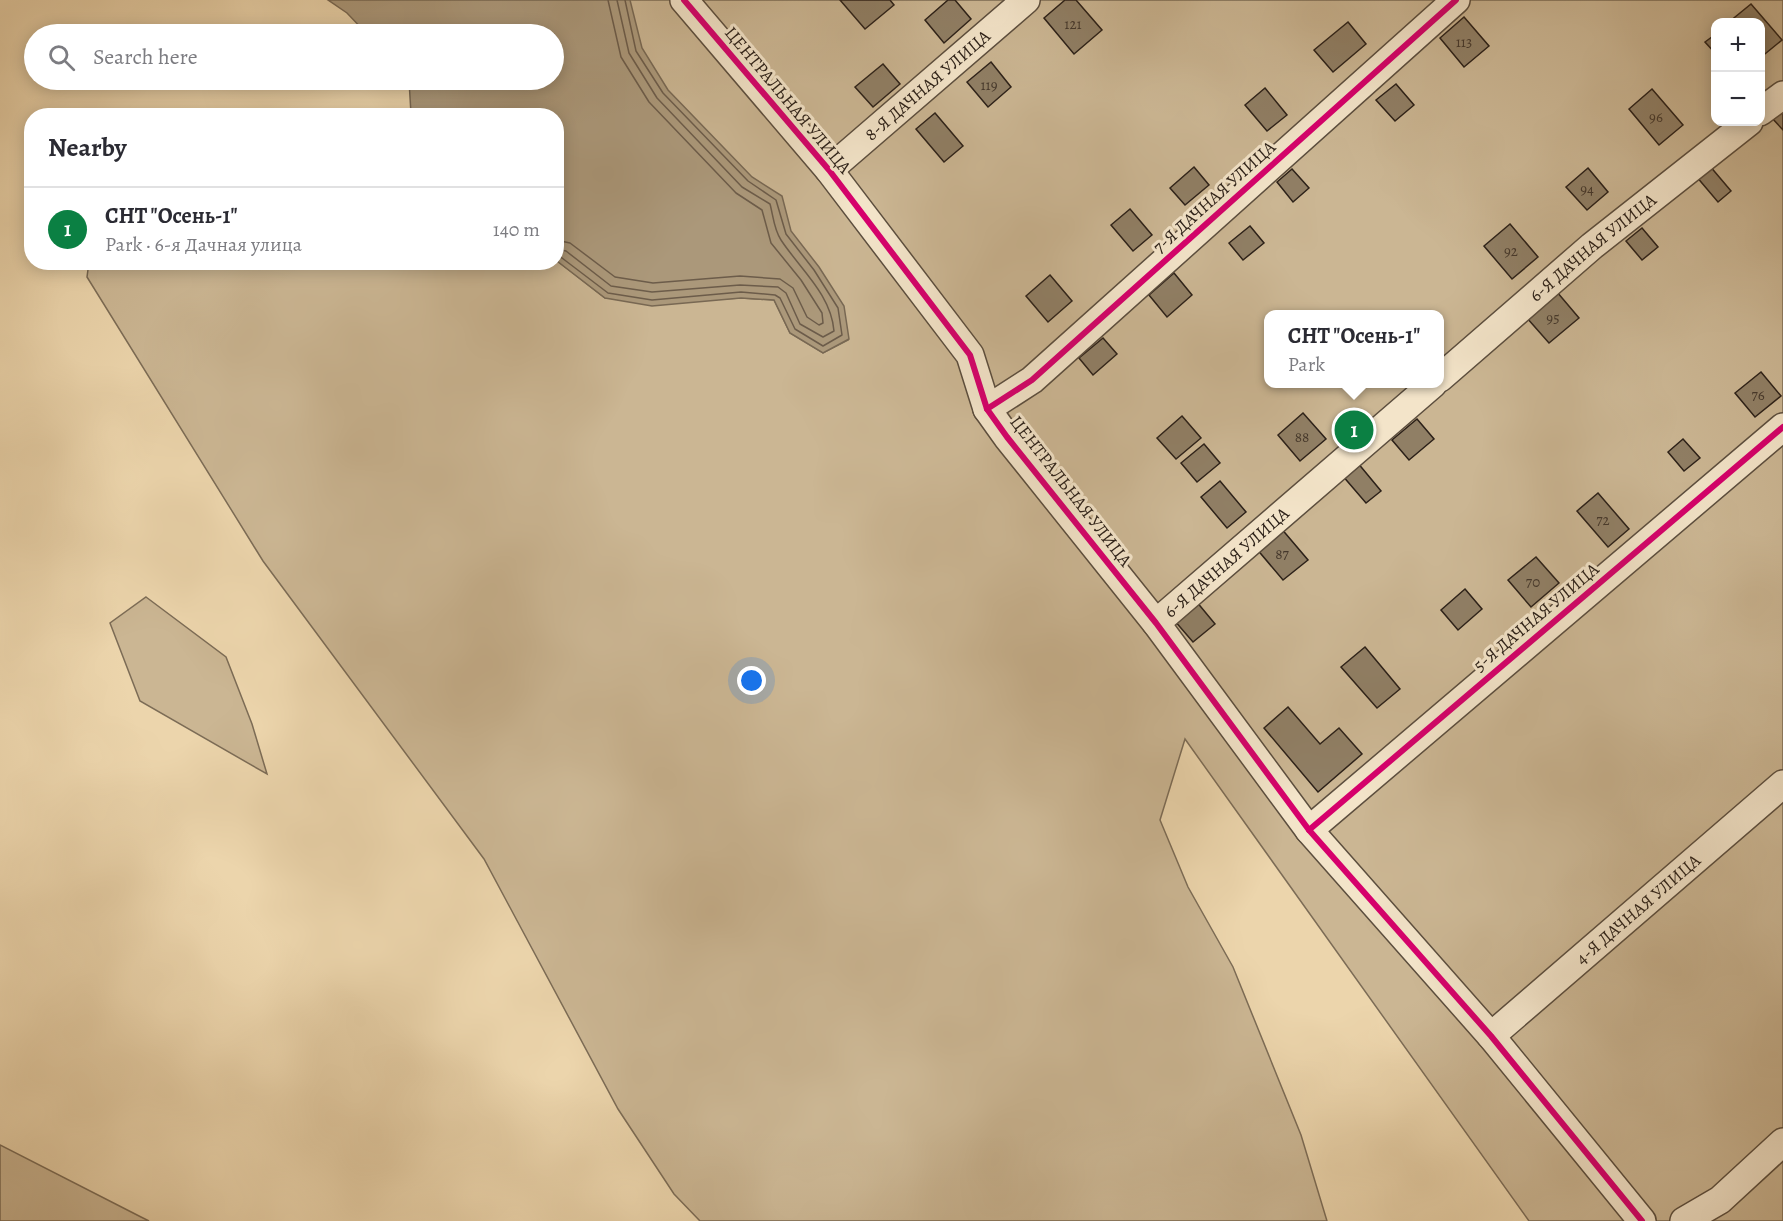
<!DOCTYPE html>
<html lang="en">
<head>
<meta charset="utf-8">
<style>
	:root { --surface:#fff; --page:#f7f7f7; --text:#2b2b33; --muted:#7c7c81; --line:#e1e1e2; --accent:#0b8043 }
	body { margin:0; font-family:Alegreya,serif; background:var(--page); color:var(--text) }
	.controls { position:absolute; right:18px; top:18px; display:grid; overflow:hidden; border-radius:12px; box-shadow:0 3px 15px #0003 }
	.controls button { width:54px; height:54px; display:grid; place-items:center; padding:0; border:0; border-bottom:2px solid var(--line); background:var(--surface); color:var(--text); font:30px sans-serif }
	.you { position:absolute; left:752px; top:681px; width:21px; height:21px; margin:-15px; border:4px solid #fff; border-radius:50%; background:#1a73e8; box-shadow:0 0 0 9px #1a73e833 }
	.badge { display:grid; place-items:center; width:39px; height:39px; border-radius:50%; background:var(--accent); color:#fff; font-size:20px; font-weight:700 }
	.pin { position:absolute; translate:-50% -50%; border:3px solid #fff; box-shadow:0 2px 6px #0006 }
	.popup { position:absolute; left:1264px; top:310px; width:180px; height:78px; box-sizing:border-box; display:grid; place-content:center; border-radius:12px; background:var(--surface); filter:drop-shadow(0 2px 4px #0005); font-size:20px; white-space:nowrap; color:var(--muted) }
	.popup b { font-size:22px; color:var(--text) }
	.popup::after { content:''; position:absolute; left:50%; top:100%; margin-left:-12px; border:12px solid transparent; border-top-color:var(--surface) }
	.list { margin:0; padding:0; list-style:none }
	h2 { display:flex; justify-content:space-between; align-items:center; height:78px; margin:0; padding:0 24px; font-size:26px }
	h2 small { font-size:20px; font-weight:400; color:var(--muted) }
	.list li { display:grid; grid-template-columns:39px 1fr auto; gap:18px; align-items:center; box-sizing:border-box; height:84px; padding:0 24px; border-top:2px solid var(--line) }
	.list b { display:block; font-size:22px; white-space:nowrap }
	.list p { margin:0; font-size:20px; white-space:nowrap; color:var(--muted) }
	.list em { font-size:20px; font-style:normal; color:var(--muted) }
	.icon { flex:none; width:33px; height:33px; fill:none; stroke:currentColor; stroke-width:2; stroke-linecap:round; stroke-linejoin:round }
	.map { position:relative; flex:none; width:1783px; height:1221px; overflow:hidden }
	.search { position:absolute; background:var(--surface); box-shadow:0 3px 15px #0003; left:24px; top:24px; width:540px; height:66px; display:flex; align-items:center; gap:15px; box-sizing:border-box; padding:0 21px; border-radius:33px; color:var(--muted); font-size:22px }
	.panel { position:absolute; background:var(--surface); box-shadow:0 3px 15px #0003; left:24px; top:108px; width:540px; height:162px; border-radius:24px }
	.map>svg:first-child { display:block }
	.green { fill:#cbb693; stroke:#7c6c56; stroke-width:1.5; fill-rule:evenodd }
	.water { fill:#ab987a; stroke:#786853; stroke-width:1.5 }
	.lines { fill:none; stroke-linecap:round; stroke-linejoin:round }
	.shore { stroke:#6c5c4a; stroke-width:1.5 }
	.building { fill:#907f65; stroke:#2c2119; stroke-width:1.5 }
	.minor-casing { stroke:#5c4e3e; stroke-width:30 }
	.minor { stroke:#f3e4c9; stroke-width:27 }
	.cycleway-casing { stroke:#f3e4c9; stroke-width:10 }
	.cycleway { stroke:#d6006c; stroke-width:6 }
	.labels { text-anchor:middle; stroke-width:6; stroke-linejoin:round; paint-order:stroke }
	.number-label { font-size:15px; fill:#45382c }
	.street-label { font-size:18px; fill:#2c2119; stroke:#f3e4c9 }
</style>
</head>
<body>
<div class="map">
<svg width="1783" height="1221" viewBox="0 0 1783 1221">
	<rect width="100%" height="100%" fill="#ecd5ac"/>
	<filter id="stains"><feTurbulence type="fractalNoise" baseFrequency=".00333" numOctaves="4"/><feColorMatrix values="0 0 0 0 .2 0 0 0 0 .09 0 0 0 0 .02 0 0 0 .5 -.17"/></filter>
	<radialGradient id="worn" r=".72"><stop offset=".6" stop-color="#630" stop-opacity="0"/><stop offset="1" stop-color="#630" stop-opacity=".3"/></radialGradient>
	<!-- green -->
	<g class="green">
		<path d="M562,0h1221v1221h-254l-344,-482 -25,81 28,67 45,80 68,168 26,86h-627l-26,-27 -56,-85 -134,-250 -221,-298 -176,-284 2,-15h467l1,-1 48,37 99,2 37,-2 33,2 16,33 33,20 25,-13zM1716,22h44v100h-44zM1268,314h172v70h-172z"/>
		<path d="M228,113l183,1 1,1 -194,1z"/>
		<path d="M146,597l80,60 26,67 15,50 -127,-73 -30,-78z"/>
		<path d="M0,1145l141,72 8,4h-149z"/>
	</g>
	<!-- water -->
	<path class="water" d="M328,0h302l12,48 26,42 84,87 30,19 9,35 28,36 25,39 5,33 -26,14 -33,-20 -16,-33 -33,-2 -89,8 -47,-8 -48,-37 -1,-145 -145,-2 -2,-34h145v-46h-187l-20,-21z"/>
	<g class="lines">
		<!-- shore -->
		<g class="shore">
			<path d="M556,240l14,3 45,34 38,6 87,-7 40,3 13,9 14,29 12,8 4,-2 -1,-10 -21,-33 -30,-37 -9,-33 -26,-17 -87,-91 -28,-45 -13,-57"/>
			<path d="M556,249l10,2 45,35 41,6 88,-7 38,2 8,6 14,31 23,13 11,-6c-3,-37 -34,-62 -53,-91 -7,-10 -8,-25 -11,-36l-28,-17 -85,-89 -28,-45 -12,-53"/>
			<path d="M556,256l6,2 46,35 44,7 89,-8 34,3 5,3 15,31 28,17 19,-11 -4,-27 -24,-38 -28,-36 -10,-34 -28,-19 -85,-88 -27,-42 -11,-51"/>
		</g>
	</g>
	<!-- building -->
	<g class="building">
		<path d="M840,0h50l4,5 -29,24z"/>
		<path d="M948,0h7l16,19 -27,24 -19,-23z"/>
		<path d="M1065,0h11l26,30 -28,24 -30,-36z"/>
		<path d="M1751,4l31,36 -22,18v-36h-31z"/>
		<path d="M1464,17l25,29 -25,21 -24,-29z"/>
		<path d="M1348,22l18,22 -33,28 -19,-22z"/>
		<path d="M1716,34v20l-11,-12z"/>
		<path d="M991,62l20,25 -23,20 -21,-25z"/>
		<path d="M883,64l17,20 -27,23 -18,-20z"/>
		<path d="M1396,84l18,21 -19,16 -19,-21z"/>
		<path d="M1265,88l22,27 -20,16 -22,-26z"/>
		<path d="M1652,89l31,36 -24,20 -30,-36z"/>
		<path d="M1783,109v21l-11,-12z"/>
		<path d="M935,113l28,33 -19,16 -28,-33z"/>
		<path d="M1709,165l22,26 -13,11 -22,-26z"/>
		<path d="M1194,167l15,18 -24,20 -15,-17z"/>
		<path d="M1588,168l20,24 -21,18 -21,-23z"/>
		<path d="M1292,169l17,19 -16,14 -16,-20z"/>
		<path d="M1130,209l22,26 -19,16 -22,-26z"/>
		<path d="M1510,224l28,33 -26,22 -28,-33z"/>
		<path d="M1250,226l14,17 -21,17 -14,-17z"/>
		<path d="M1642,228l16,19 -16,13 -16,-19z"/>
		<path d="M1174,273l18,22 -25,22 -18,-22z"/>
		<path d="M1050,275l22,26 -24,21 -22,-26z"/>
		<path d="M1557,292l22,26 -30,25 -22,-25z"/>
		<path d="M1103,338l14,16 -24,21 -14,-17z"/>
		<path d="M1761,372l20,24 -26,21 -20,-24z"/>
		<path d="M1303,413l23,26 -26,22 -22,-26z"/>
		<path d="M1182,416l19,22 -25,21 -19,-21z"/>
		<path d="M1417,419l17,20 -25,21 -17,-20z"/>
		<path d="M1683,439l17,19 -16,13 -16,-19z"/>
		<path d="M1204,444l16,19 -23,19 -16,-19z"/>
		<path d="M1357,462l24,29 -15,12 -24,-28z"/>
		<path d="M1220,481l26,31 -19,16 -26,-31z"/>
		<path d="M1598,493l31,36 -21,18 -31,-36z"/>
		<path d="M1280,527l28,33 -25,20 -27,-32z"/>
		<path d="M1536,557l23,26 -28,24 -23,-27z"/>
		<path d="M1465,589l17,20 -24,21 -17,-20z"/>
		<path d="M1196,601l19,23 -22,18 -19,-22z"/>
		<path d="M1365,647l35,42 -23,19 -36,-41z"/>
		<path d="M1288,707l32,37 19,-16 23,26 -44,38 -54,-64z"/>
	</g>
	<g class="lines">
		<defs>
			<g id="minor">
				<path d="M684,0l145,170 141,185 17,54 20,28 149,186 153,207 182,206 151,185"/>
				<path d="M1760,112l23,-17"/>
				<path id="s1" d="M829,170l197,-170"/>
				<path id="s2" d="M1440,378l152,-132 157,-124"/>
				<path d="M987,409l45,-29 424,-380"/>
				<path id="s3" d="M1156,623l277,-239"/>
				<path d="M1309,830l474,-403"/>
				<path id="s4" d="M1491,1036l292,-252"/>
				<path d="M1684,1221l36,-21 63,-58"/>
			</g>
		</defs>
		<!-- minor casing -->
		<use href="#minor" class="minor-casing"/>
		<!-- minor -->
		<use href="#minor" class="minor"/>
		<defs>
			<g id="cycleway">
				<path d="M684,0l145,170 141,185 17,54 20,28 149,186 153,207 182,206 151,185"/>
				<path d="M987,409l45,-29 424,-380"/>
				<path d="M1309,830l474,-403"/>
			</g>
		</defs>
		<!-- cycleway casing -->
		<use href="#cycleway" class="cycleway-casing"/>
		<!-- cycleway -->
		<use href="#cycleway" class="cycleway"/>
	</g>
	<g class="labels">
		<!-- number labels -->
		<g class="number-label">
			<text x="1073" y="29">121</text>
			<text x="1464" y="47">113</text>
			<text x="989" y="90">119</text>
			<text x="1656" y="122">96</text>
			<text x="1587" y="194">94</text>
			<text x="1511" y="256">92</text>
			<text x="1553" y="323">95</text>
			<text x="1758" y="400">76</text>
			<text x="1302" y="442">88</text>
			<text x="1603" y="525">72</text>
			<text x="1282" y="559">87</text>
			<text x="1533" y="587">70</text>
		</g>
		<!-- street labels -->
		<g class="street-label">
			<text dy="6" stroke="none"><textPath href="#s1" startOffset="130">8-Я ДАЧНАЯ УЛИЦА</textPath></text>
			<text transform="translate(788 100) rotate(50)" y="6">ЦЕНТРАЛЬНАЯ УЛИЦА</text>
			<text transform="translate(1214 197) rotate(-42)" y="6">7-Я ДАЧНАЯ УЛИЦА</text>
			<text dy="6" stroke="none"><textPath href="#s2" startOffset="201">6-Я ДАЧНАЯ УЛИЦА</textPath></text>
			<text transform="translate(1071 491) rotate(52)" y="6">ЦЕНТРАЛЬНАЯ УЛИЦА</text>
			<text dy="6" stroke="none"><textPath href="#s3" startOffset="93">6-Я ДАЧНАЯ УЛИЦА</textPath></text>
			<text transform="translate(1536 617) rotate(-40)" y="6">5-Я ДАЧНАЯ УЛИЦА</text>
			<text dy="6" stroke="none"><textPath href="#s4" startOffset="194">4-Я ДАЧНАЯ УЛИЦА</textPath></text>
		</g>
	</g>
	<rect width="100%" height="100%" filter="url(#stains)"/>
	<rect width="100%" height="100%" fill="url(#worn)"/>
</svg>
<div class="controls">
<button>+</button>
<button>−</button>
</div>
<div class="you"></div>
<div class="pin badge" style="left:1354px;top:430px">1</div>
<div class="popup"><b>СНТ &quot;Осень-1&quot;</b>Park</div>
<div class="search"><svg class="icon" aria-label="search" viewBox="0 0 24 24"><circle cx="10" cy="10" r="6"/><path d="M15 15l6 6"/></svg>Search here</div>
<section class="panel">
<h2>Nearby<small></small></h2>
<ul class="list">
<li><span class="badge">1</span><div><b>СНТ &quot;Осень-1&quot;</b><p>Park · 6-я Дачная улица</p></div><em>140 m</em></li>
</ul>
</section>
</div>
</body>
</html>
